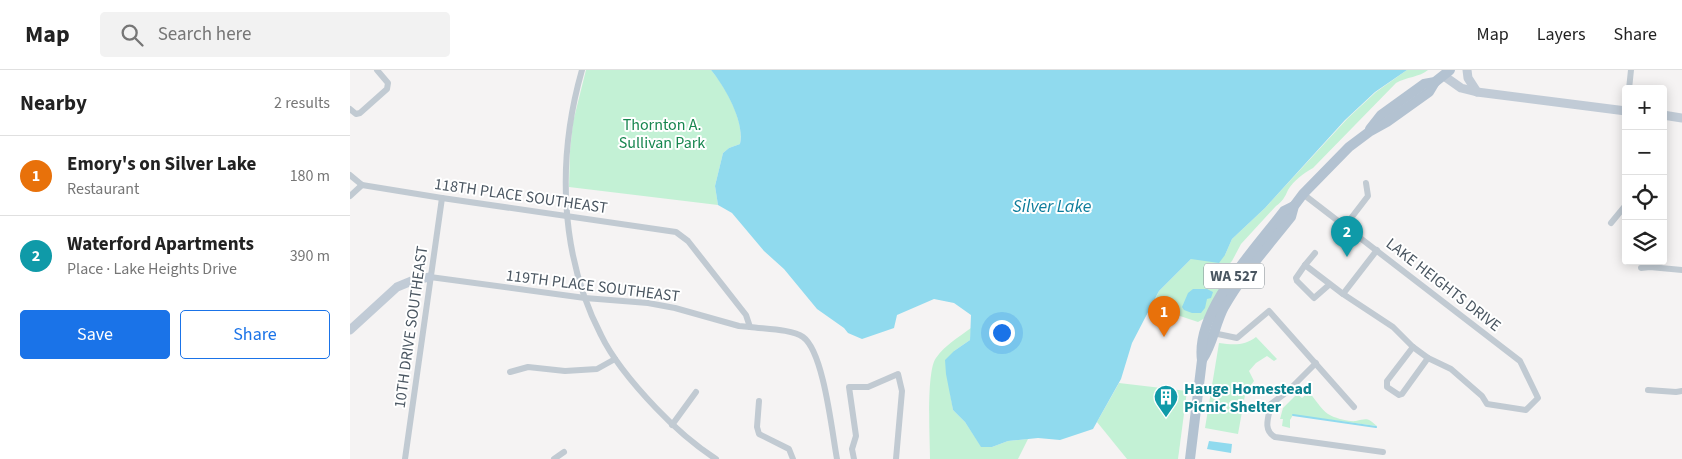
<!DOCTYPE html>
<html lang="en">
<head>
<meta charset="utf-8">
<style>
	:root { --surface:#fff; --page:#f2f2f2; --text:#222; --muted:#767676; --line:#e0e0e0; --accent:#1a73e8 }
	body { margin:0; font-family:"Source Sans 3",sans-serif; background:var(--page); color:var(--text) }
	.controls { position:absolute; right:15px; top:15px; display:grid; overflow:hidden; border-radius:5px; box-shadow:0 2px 12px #0003 }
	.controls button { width:45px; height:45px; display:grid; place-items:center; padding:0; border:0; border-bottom:1px solid var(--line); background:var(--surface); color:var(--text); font:25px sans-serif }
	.you { position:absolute; left:651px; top:262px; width:18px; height:18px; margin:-12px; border:4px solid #fff; border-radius:50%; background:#1a73e8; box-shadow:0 0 0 8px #1a73e833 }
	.badge { display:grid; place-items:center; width:32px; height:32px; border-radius:50%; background:var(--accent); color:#fff; font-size:16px; font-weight:700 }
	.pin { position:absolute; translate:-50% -41px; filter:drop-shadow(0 1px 2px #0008) }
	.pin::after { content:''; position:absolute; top:26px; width:18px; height:15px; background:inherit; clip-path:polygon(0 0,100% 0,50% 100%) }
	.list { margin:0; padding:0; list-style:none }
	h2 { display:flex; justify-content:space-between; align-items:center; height:65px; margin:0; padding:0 20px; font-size:21px }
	h2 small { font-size:16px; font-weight:400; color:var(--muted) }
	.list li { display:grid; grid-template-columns:32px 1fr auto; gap:15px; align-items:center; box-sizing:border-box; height:80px; padding:0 20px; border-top:1px solid var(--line) }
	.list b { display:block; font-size:19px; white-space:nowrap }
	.list p { margin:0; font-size:16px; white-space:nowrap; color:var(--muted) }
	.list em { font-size:16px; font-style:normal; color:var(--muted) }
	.actions { display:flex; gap:10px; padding:15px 20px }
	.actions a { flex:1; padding:11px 0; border:1px solid var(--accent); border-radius:5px; text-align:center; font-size:18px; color:var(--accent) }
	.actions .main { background:var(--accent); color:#fff }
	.icon { flex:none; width:28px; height:28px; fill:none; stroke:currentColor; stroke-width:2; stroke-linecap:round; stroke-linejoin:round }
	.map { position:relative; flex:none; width:1332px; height:389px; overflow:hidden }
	header { display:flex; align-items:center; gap:30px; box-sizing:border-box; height:70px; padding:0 25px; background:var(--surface); border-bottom:1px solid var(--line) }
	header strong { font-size:24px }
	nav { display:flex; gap:28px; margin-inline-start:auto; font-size:18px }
	.search { width:350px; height:45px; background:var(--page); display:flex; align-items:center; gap:12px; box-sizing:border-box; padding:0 18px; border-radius:5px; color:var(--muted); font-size:19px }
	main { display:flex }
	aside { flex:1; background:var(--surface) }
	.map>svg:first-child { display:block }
	.green { fill:#c3f1d5 }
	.water { fill:#90daee }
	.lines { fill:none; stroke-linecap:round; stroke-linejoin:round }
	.stream { stroke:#90daee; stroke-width:2 }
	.street { stroke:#c1cad2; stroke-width:6 }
	.secondary { stroke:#c1cbd6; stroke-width:9 }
	.primary { stroke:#b3c2d1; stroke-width:10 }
	.labels { text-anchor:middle; stroke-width:4; stroke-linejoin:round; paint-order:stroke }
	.shield { fill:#fff; stroke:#808990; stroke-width:1 }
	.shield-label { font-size:15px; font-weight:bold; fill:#4a5661 }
	.park-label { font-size:16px; fill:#17864f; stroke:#fff }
	.street-label { font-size:16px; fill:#4a5661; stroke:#fff }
	.culture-label { font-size:16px; font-weight:bold; fill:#0d838f; stroke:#fff; text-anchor:start }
	.water-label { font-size:18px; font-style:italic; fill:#0c7c9b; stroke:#fff }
</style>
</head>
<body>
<header>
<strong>Map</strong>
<div class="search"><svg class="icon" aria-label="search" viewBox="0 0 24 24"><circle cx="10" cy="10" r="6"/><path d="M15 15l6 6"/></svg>Search here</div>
<nav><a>Map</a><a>Layers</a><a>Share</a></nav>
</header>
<main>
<aside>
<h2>Nearby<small>2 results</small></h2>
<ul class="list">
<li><span class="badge" style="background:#e8710a">1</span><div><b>Emory's on Silver Lake</b><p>Restaurant</p></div><em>180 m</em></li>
<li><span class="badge" style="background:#0f9aa8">2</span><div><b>Waterford Apartments</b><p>Place · Lake Heights Drive</p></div><em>390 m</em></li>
</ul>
<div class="actions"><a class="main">Save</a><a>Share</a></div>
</aside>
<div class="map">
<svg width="1332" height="389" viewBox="0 0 1332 389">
	<rect width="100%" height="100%" fill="#f5f3f3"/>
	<!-- green -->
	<g class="green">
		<path d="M236,0h125c15,17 34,52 29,74l-11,4 -6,5 -8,33 3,19 -149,-18 1,-36 3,-29z"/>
		<path d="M1057,0h21c-8,7 -22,7 -32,13l-83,85c-9,5 -20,13 -25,22 -3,7 -6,12 -12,16l-35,38 -9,17 -18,19 -5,2 11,8 -15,28 -7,4 -39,-13 -8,-1 8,-17 32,-32 34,-4 7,-16 33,-31 83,-90 28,-26z"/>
		<path d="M621,258l-1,12 -16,11 -4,41 3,18 12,12 16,24 11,1 16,-6 20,-2 -10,20h-88c0,-19 -4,-88 6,-101 9,-13 23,-21 35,-30z"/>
		<path d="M906,267l21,22 -3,2 -7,-5 -11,7 -7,8 5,10 -3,4 1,4 -7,6 -7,39 -33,-6 14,-85c15,2 25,3 37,-6z"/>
		<path d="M769,313l68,8 -9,68h-51l-30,-37z"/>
		<path d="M959,322c6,7 12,17 19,22 6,4 21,8 28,7 11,-3 12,-3 21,5l-84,-11 -3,5v8l-8,-2 1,-7h-3l3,-11 14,-14 5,4z"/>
	</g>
	<!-- water -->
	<g class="water">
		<path d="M361,0h696l-32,22 -30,28 -80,88 -33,31 -7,16 -6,8 -28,-4 -32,32 -27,52 -11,36 -28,50 -33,11 -22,-2 -30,3 -16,6h-11l-16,-25 -12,-12 -7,-36 -1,-14 9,-9 16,-11 1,-25 -17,-12 -20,-4 -37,16 -3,13 -32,11 -14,-6 -4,-5 -27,-19 -33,-40 -20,-18 -32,-38 -14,-8 -3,-19 8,-33 6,-5 11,-4c5,-22 -15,-57 -29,-74z"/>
		<path d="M843,219h14l6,3 -2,6 -4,1 -2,9 -4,5h-9l-8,-3 -2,-3 6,-14z"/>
		<path d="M859,371l23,3 -1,9 -24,-4z"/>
	</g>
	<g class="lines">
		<!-- stream -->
		<path class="stream" d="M943,345l83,12"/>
		<!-- street -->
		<g class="street">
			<path d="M232,0c-25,87 -23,184 19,265 13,27 34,51 55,73 18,19 37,36 60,51"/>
			<path d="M1279,19l2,-19"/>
			<path d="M0,39l6,5 4,-1 27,-24 1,-6 -11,-13"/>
			<path d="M0,105l12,10 80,13 234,34 12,9 58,74 4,12c14,2 42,2 53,10 21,15 29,96 34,122"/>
			<path d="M953,124l217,167 18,37 -12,12 -39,-6 -5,-8 -31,-27 -23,-11 -15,-11 -20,-20 -50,-33 -38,-29 -9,13 1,3 17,17 16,-14"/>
			<path d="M0,126l12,-11"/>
			<path d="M1261,153l14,-17 1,-9"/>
			<path d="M995,156l23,-30 -2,-13"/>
			<path d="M955,195l10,-12"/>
			<path d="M1291,198l9,-1 32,3"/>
			<path d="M80,207l155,21 63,5 27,5 64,18 11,1"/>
			<path d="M993,224l34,-44"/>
			<path d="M863,263l24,5 32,-27 85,96"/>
			<path d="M1063,277l-26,34v6l12,8 3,-1 26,-36"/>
			<path d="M966,293l-28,28 -17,13c-2,12 -9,26 4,33l108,15"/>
			<path d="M160,302l18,-5 37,4 32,-2 18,-10"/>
			<path d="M1298,320l28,2 6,-1"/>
			<path d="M409,331l-2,26 2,7 30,15 4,10"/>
			<path d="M322,355l24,-33"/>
			<path d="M55,389l37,-261"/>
			<path d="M204,389l10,-7"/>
			<path d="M504,389l-2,-10 4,-13 -7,-49h19l30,-13 4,17 -6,68"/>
		</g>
		<!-- secondary -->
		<g class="secondary">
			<path d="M1117,0l1,8 9,14"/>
			<path d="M1094,6l17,12 16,4 149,19"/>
			<path d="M1313,45l19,3"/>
			<path d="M0,260l47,-43 17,-7 16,-3"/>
		</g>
		<!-- primary -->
		<g class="primary">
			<path d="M1020,59l11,-14 43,-31 11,-2 15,-12"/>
			<path d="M852,290c11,-16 13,-36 22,-53 18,-32 44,-61 67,-90l3,-11 9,-12 46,-47 20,-15 18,-10 42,-30 6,-10"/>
			<path d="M840,389l12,-99c-7,-49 54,-112 82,-149l10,-5"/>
		</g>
	</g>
	<!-- icons -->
	<defs>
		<symbol id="building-pin" viewBox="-11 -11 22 30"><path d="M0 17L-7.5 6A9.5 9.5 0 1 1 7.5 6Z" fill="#0f9aa8" stroke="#fff"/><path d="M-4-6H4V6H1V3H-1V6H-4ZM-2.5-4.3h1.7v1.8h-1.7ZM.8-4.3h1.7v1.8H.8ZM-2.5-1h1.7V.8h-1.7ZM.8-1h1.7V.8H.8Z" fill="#fff"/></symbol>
	</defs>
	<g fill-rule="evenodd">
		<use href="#building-pin" x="802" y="313" width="28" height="38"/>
	</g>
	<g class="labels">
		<!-- shield labels -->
		<rect class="shield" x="854" y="193.5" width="60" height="25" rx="4"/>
		<g class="shield-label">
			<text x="884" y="211">WA 527</text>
		</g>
		<!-- park labels -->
		<g class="park-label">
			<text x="312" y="60">Thornton A.<tspan x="312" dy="18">Sullivan Park</tspan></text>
		</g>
		<!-- street labels -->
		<g class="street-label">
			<text transform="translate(171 125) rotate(8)" y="6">118TH PLACE SOUTHEAST</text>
			<text transform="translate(1094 214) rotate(38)" y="6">LAKE HEIGHTS DRIVE</text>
			<text transform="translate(243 215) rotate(7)" y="6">119TH PLACE SOUTHEAST</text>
			<text transform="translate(60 257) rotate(-82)" y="6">10TH DRIVE SOUTHEAST</text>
		</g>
		<!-- culture labels -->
		<g class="culture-label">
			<text x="834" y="324">Hauge Homestead<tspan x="834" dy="18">Picnic Shelter</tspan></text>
		</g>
		<!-- water labels -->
		<g class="water-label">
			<text x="702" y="142">Silver Lake</text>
		</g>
	</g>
</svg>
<div class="controls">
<button>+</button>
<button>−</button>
<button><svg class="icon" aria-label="locate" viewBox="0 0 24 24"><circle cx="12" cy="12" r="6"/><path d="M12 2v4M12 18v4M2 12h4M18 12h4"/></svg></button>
<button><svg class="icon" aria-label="layers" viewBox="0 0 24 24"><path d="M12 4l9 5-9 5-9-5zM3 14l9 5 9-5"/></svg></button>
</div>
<div class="you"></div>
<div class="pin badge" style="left:814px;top:267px;background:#e8710a">1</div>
<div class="pin badge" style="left:997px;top:187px;background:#0f9aa8">2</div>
</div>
</main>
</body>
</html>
